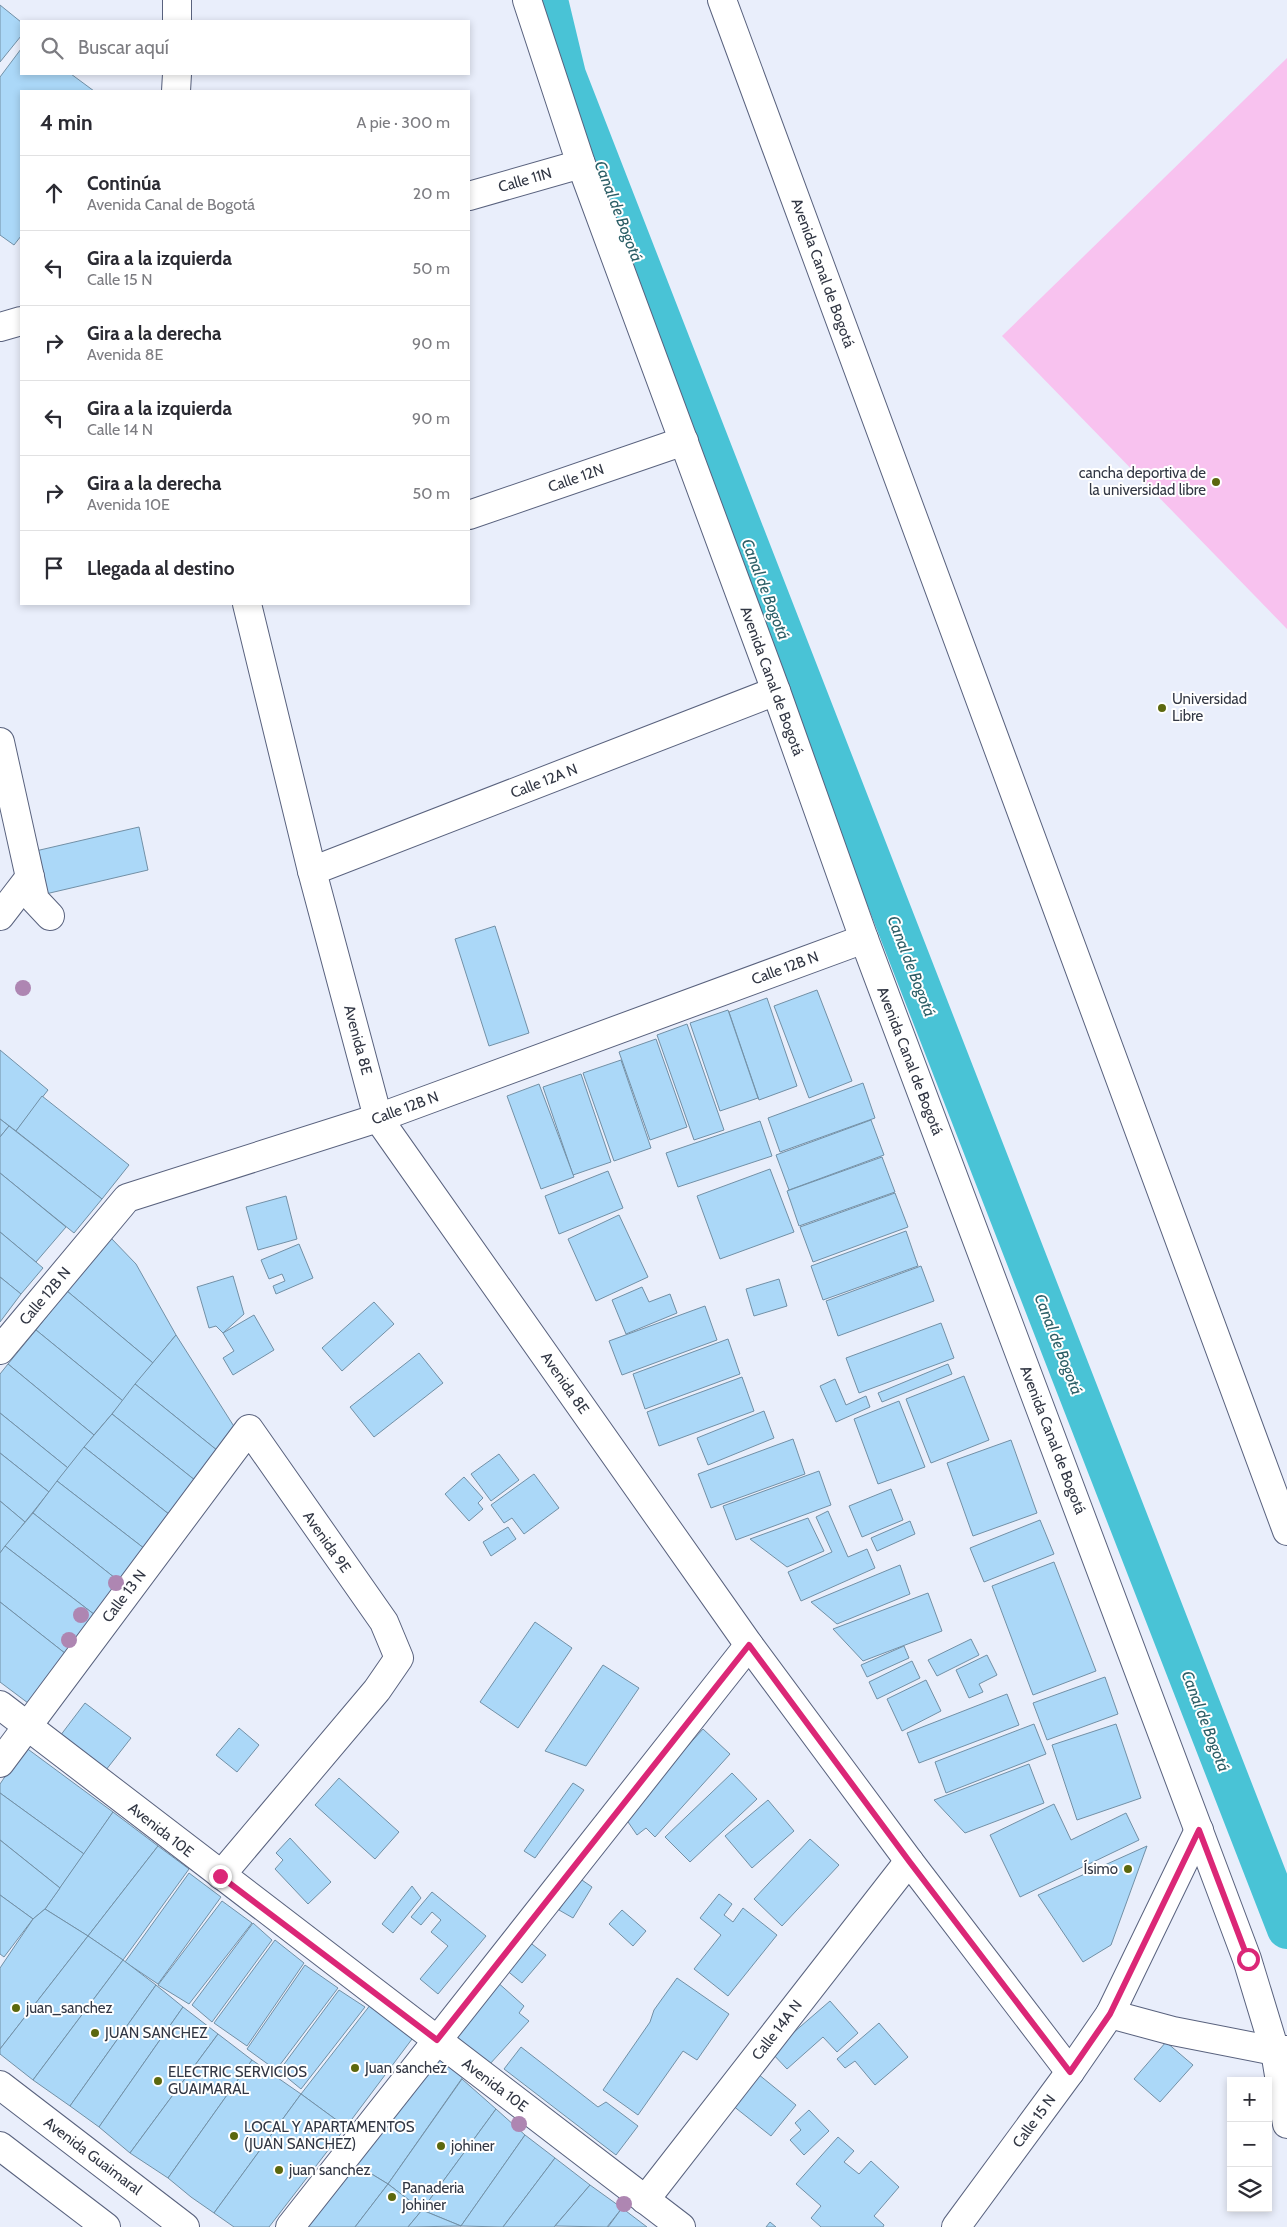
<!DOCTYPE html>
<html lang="es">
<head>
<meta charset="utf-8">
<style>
	:root { --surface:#fff; --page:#f2f2f3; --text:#2b2b33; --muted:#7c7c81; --line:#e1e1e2 }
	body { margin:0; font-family:Cabin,sans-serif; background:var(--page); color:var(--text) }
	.controls { position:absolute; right:15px; bottom:15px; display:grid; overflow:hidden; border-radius:0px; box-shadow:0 2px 8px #0003 }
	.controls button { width:45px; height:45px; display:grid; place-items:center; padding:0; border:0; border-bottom:1px solid var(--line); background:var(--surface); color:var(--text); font:25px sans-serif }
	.stop { position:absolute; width:15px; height:15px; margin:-11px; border:4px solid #db2777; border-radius:50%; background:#fff }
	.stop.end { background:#db2777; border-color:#fff; box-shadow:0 1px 5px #0008 }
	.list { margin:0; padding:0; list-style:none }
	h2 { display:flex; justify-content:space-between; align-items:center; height:65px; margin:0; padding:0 20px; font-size:21px }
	h2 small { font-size:16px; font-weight:400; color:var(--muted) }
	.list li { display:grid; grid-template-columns:32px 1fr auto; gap:15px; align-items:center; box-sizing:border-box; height:75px; padding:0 20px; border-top:1px solid var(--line) }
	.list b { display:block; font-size:19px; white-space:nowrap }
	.list p { margin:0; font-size:16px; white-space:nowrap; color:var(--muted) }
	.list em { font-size:16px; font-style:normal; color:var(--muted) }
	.icon { flex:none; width:28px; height:28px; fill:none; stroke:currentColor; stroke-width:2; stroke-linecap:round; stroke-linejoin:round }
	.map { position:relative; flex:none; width:1287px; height:2227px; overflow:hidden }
	.search { position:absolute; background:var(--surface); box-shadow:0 2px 8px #0003; left:20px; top:20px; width:450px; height:55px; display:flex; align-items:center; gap:12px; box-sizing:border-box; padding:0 18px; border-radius:0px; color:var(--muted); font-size:19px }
	.panel { position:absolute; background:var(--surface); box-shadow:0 2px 8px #0003; left:20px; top:90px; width:450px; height:515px; border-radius:0px }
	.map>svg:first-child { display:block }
	.green { fill:#f8c2ef }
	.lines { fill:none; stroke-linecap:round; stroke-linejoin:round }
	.canal { stroke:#49c3d6; stroke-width:40 }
	.building { fill:#abd8f8; stroke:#7290a6 }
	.minor-casing { stroke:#59627e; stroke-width:30 }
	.tertiary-casing { stroke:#59627e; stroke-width:30 }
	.secondary-casing { stroke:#59627e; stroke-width:30 }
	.minor { stroke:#fff; stroke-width:28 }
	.tertiary { stroke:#fff; stroke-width:28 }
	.secondary { stroke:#fff; stroke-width:28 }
	.tree { fill:#ae86b2 }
	.route { stroke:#db2777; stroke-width:6 }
	.poi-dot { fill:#5c680e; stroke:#fff; stroke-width:2 }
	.labels { text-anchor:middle; stroke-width:4; stroke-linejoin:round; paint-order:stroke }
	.street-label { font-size:15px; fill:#323744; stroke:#fff }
	.poi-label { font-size:15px; fill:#323744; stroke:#fff; text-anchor:start }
	.water-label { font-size:16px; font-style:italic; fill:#2d5f67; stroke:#fff }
</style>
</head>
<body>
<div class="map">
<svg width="1287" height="2227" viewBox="0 0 1287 2227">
	<rect width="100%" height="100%" fill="#e9eefb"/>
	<!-- green -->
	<path class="green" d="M1287,58v571l-285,-293z"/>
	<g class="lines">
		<!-- canal -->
		<path class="canal" d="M548,0l18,75 721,1854"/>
	</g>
	<!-- building -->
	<g class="building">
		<path d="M0,5l21,17v14l-21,26z"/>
		<path d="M21,49v25h50l23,17h-73v145l-7,9 -14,-10v-158z"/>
		<path d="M139,827l9,43 -111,26 -10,-43z"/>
		<path d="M495,926l34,107 -40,13 -34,-107z"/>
		<path d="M817,990l35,91 -43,17 -35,-92z"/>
		<path d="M767,998l30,88 -38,14 -30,-88z"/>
		<path d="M728,1010l30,88 -38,13 -30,-88z"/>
		<path d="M687,1024l37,106 -30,10 -37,-105z"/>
		<path d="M656,1039l31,88 -37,13 -31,-88z"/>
		<path d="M0,1050l48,40 -32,41 -16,-12z"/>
		<path d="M621,1060l30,88 -37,13 -31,-88z"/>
		<path d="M581,1074l30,88 -38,13 -30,-88z"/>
		<path d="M863,1083l12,35 -95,34 -12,-34z"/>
		<path d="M539,1084l35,93 -33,12 -34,-93z"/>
		<path d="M42,1096l87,69 -27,34 -86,-68z"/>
		<path d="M0,1119l9,7 -9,11z"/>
		<path d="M871,1120l13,35 -95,35 -13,-35z"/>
		<path d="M760,1121l12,35 -94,31 -12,-34z"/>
		<path d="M9,1126l93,73 -28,34 -74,-60v-36z"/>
		<path d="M882,1157l13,35 -96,34 -12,-35z"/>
		<path d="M770,1169l24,63 -74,27 -23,-63z"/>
		<path d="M608,1171l15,37 -64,26 -14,-38z"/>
		<path d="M0,1173l66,54 -30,35 -36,-30z"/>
		<path d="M895,1193l13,34 -95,35 -13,-35z"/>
		<path d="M286,1196l11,43 -39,11 -12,-43z"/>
		<path d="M619,1215l29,62 -52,24 -28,-62z"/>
		<path d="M906,1231l12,35 -95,34 -12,-34z"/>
		<path d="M0,1232l43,36 -22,26 -21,-17z"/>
		<path d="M110,1237l26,27 40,71 -23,28 -86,-72z"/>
		<path d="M299,1244l14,34 -37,16 -3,-8 12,-5 -3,-7 -13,5 -8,-19z"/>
		<path d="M921,1266l13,35 -96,35 -12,-35z"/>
		<path d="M233,1276l11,38 -21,19 -7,-7 -7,2 -12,-41z"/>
		<path d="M0,1277l21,17 -21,28z"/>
		<path d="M779,1279l8,27 -33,10 -8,-27z"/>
		<path d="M642,1287l7,15 21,-8 7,19 -51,21 -14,-34z"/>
		<path d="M67,1291l86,72 -30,38 -87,-71z"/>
		<path d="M374,1302l20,22 -52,47 -20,-23z"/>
		<path d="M705,1306l12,34 -95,35 -13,-34z"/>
		<path d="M254,1315l20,35 -41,25 -10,-17 11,-7 -11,-18z"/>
		<path d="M941,1323l13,35 -95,35 -13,-35z"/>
		<path d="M36,1330l87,71 -29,34 -86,-71z"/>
		<path d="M176,1335l59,93 -17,23 -83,-67z"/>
		<path d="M728,1339l12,35 -95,35 -12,-35z"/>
		<path d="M419,1353l24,30 -69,54 -24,-30z"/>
		<path d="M8,1364l86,71 -26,33 -68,-55v-39z"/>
		<path d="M948,1364l4,10 -70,28 -4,-9z"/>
		<path d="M964,1376l25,64 -58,23 -25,-64z"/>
		<path d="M742,1377l12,34 -95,35 -12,-34z"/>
		<path d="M835,1379l11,26 20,-9 4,11 -34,15 -16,-36z"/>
		<path d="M135,1384l83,67 -22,30 -84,-67z"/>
		<path d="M899,1401l26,66 -47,17 -24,-65z"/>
		<path d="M764,1411l10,27 -66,27 -11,-27z"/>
		<path d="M0,1413l68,55 -19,24 -49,-39z"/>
		<path d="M112,1414l84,67 -26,34 -86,-68z"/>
		<path d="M793,1439l12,35 -94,34 -13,-34z"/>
		<path d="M1011,1440l26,73 -64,23 -26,-73z"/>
		<path d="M84,1447l86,68 -25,34 -88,-68z"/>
		<path d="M0,1453l49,39 -24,30 -25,-21z"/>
		<path d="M499,1454l20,26 -28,21 -20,-27z"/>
		<path d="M819,1471l12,34 -95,35 -13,-34z"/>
		<path d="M534,1474l25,34 -35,26 -12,-16 -8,5 -13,-18z"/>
		<path d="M464,1477l19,21 -5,5 5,6 -14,12 -24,-27z"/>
		<path d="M57,1481l88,68 -25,33 -87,-69z"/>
		<path d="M891,1489l12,31 -41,17 -13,-31z"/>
		<path d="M0,1501l25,21 -25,31z"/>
		<path d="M828,1511l20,46 19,-8 8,19 -74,33 -13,-29 44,-20 -16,-35z"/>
		<path d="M33,1513l87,69 -25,33 -90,-69z"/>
		<path d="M808,1518l16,33 -37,16 -37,-28z"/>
		<path d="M1040,1520l14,34 -70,28 -14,-34z"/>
		<path d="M910,1521l5,13 -38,17 -6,-13z"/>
		<path d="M508,1527l8,12 -25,17 -8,-14z"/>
		<path d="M5,1546l90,69 -29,39 -66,-52v-49z"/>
		<path d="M1054,1562l42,109 -63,24 -41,-109z"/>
		<path d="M900,1565l10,29 -73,30 -26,-22z"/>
		<path d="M928,1593l14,38 -79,30 -30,-32z"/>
		<path d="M0,1602l66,52 -38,49 -28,-21z"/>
		<path d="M535,1622l37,26 -54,80 -38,-26z"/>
		<path d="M971,1639l8,16 -42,21 -9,-16z"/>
		<path d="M904,1646l5,12 -42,19 -6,-12z"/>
		<path d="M987,1655l10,20 -18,9 4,8 -14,6 -13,-28z"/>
		<path d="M912,1661l8,17 -43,21 -8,-17z"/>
		<path d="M603,1665l36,23 -53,78 -41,-15z"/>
		<path d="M1105,1677l13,37 -71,26 -14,-37z"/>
		<path d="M926,1680l15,31 -39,20 -15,-32z"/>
		<path d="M1007,1694l12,31 -100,38 -12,-30z"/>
		<path d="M85,1703l46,35 -29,37 -45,-35z"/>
		<path d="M1034,1724l12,30 -100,39 -11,-31z"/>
		<path d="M1116,1724l25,74 -64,22 -25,-75z"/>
		<path d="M239,1728l20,17 -22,27 -21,-17z"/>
		<path d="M703,1729l27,25 -75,83 -9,-9 -9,7 -13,-19z"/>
		<path d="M25,1747l88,65 -29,42 -84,-61v-9z"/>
		<path d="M1029,1764l15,39 -79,30 -31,-33z"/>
		<path d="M732,1773l25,26 -67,63 -25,-25z"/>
		<path d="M339,1778l60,54 -24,27 -60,-54z"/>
		<path d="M573,1783l11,7 -49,68 -11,-7z"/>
		<path d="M0,1793l84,61 -24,34 -60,-48z"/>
		<path d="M768,1800l26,31 -42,37 -27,-32z"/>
		<path d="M1054,1804l17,36 55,-27 13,27 -119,57 -30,-62z"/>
		<path d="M113,1812l45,34 -70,90 -43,-27z"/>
		<path d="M290,1838l41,44 -23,22 -33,-35 8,-9 -7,-7z"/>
		<path d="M810,1839l29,26 -57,61 -28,-27z"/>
		<path d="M0,1840l60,48 -15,21 -12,10 -33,-24z"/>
		<path d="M158,1846l31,23 -66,91 -35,-24z"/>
		<path d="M1147,1846l-36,99 -28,17 -45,-67z"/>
		<path d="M189,1873l32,24 -63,87 -33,-22z"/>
		<path d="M579,1878l13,9 -19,31 -14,-8z"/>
		<path d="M412,1886l9,12 -28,35 -11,-9z"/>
		<path d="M432,1892l54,44 -48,58 -18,-15 28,-33 -17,-14 10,-12 -9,-8 -11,13 -10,-8z"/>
		<path d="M719,1894l13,10 -8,11 9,7 10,-14 34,27 -49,61 -34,-27 27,-34 -21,-17z"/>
		<path d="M0,1895l33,24 -29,38 -4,-3z"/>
		<path d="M222,1901l30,22 -63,81 -31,-19z"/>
		<path d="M45,1909l43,27 -88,113v-81l33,-49z"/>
		<path d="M622,1910l24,21 -13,15 -24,-22z"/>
		<path d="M253,1923l19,17 -60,82 -20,-17z"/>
		<path d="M88,1936l35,24 -90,120 -33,-26v-5z"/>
		<path d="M275,1940l29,23 -57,83 -33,-23z"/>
		<path d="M528,1941l18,14 -24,28 -17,-14z"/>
		<path d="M123,1960l33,25 -86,121 -37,-26z"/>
		<path d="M305,1965l33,23 -62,82 -29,-21z"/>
		<path d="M677,1978l52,36 -32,46 -14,-9 -45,64 -35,-25 47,-68 4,-12z"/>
		<path d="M495,1980l29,26 -5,7 10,8 -40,44 -34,-30z"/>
		<path d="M156,1985l27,22 -84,120 -29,-21z"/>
		<path d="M339,1990l26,17 -64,82 -22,-18z"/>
		<path d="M830,2001l28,32 -21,19 -14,-15 -36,32 -16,-17z"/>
		<path d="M371,2004l44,31 -69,92 -45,-33z"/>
		<path d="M183,2007l35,27 -88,119 -31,-26z"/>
		<path d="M879,2023l29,34 -33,28 -20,-24 -10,7 -8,-9z"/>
		<path d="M218,2034l34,26 -84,118 -38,-25z"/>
		<path d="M1166,2042l27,23 -33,37 -26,-23z"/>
		<path d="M521,2047l77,60 8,-5 32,24 -22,29 -112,-86z"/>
		<path d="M436,2055l29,19 -77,110 -36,-22z"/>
		<path d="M252,2060l49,34 -87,119 -23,-16 -23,-19z"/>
		<path d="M758,2074l38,31 -25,31 -39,-31z"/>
		<path d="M462,2079l34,30 -74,101 -34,-26z"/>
		<path d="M301,2094l45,33 -77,100h-35l-20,-14z"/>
		<path d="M496,2109l29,26 -64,91 -39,-16z"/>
		<path d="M809,2110l20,21 -25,24 -14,-15 11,-10 -6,-7z"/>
		<path d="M525,2135l30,23 -52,69 -42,-1z"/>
		<path d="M838,2137l16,14 -10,11 15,12 12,-13 28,26 -25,29 10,9 -1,2h-62l-10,-9 10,-12 -25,-22z"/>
		<path d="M555,2158l35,27 -36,42h-51z"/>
		<path d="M352,2162l36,22 -33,43h-55z"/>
		<path d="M388,2184l34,26 -14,17h-53z"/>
		<path d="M590,2185l32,23 -15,19 -52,-1z"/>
		<path d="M622,2208l25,19h-39z"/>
		<path d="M422,2210l39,16 -53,1z"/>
		<path d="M770,2222l6,5h-10z"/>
	</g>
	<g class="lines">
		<defs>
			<g id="minor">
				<path d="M177,21v-21"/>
				<path d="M176,91l1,-17"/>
				<path d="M469,196l112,-32"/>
				<path d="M0,327l21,-6"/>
				<path d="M469,515l215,-74"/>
				<path d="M247,604l65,267 66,247 371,527 160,216 161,211"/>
				<path d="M0,742l35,158 15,16"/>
				<path d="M312,871l464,-180"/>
				<path d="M0,916l30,-39"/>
				<path d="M0,1350l127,-152 251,-80 486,-179"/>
				<path d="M0,1705l681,522"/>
				<path d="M0,1763l249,-334 135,193 15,36 -22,32 -156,185"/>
				<path d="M1110,2014l63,17 102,20 12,-1"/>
				<path d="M645,2200l264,-339"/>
				<path d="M290,2227l459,-582"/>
				<path d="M956,2227l114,-155 40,-58 89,-184"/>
			</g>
			<g id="tertiary">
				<path d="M0,2085l185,142"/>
				<path d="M0,2146l106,81"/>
			</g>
			<g id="secondary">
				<path d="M527,0l54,164 195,527 88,248 383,1020 28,92 12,73"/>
				<path d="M722,0l565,1531"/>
			</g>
		</defs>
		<!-- minor casing -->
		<use href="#minor" class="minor-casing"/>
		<!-- tertiary casing -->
		<use href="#tertiary" class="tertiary-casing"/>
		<!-- secondary casing -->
		<use href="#secondary" class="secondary-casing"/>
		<!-- minor -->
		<use href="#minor" class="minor"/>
		<!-- tertiary -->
		<use href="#tertiary" class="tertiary"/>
		<!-- secondary -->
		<use href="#secondary" class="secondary"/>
	</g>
	<!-- trees -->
	<g class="tree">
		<circle cx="23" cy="988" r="8"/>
		<circle cx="116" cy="1583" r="8"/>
		<circle cx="81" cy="1615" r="8"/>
		<circle cx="69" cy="1640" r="8"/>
		<circle cx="519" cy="2124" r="8"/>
		<circle cx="624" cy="2204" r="8"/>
	</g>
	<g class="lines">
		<!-- route -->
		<path class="route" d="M220,1876l217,164 312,-395 160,216 161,211 40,-58 89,-184 49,129"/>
	</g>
	<!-- markers -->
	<g class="poi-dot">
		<circle cx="1216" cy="482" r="5"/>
		<circle cx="1162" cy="708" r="5"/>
		<circle cx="1128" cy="1869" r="5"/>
		<circle cx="16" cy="2008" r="5"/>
		<circle cx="95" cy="2033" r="5"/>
		<circle cx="355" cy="2068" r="5"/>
		<circle cx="158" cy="2081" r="5"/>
		<circle cx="234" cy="2136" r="5"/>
		<circle cx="441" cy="2146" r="5"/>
		<circle cx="279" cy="2170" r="5"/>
		<circle cx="392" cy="2197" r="5"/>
	</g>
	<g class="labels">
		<!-- street labels -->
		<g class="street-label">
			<text transform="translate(525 180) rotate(-16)" y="5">Calle 11N</text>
			<text transform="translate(823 273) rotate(70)" y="5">Avenida Canal de Bogotá</text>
			<text transform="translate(576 478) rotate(-19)" y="5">Calle 12N</text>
			<text transform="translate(772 681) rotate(70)" y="5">Avenida Canal de Bogotá</text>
			<text transform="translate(544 781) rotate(-21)" y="5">Calle 12A N</text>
			<text transform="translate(785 968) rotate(-20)" y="5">Calle 12B N</text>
			<text transform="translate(358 1040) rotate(75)" y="5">Avenida 8E</text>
			<text transform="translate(910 1061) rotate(69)" y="5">Avenida Canal de Bogotá</text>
			<text transform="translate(405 1108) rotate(-20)" y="5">Calle 12B N</text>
			<text transform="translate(45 1296) rotate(-50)" y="5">Calle 12B N</text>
			<text transform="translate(565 1383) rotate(55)" y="5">Avenida 8E</text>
			<text transform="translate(1053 1440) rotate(69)" y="5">Avenida Canal de Bogotá</text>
			<text transform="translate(327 1542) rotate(55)" y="5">Avenida 9E</text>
			<text transform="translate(124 1596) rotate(-53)" y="5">Calle 13 N</text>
			<text transform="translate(161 1830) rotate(38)" y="5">Avenida 10E</text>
			<text transform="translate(777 2030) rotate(-52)" y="5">Calle 14A N</text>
			<text transform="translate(495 2085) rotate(37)" y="5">Avenida 10E</text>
			<text transform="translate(1034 2121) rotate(-54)" y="5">Calle 15 N</text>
			<text transform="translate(93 2156) rotate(37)" y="5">Avenida Guaimaral</text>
		</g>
		<!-- poi labels -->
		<g class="poi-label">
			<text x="1206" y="478" text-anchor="end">cancha deportiva de<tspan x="1206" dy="17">la universidad libre</tspan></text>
			<text x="1172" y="704">Universidad<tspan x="1172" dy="17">Libre</tspan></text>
			<text x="1118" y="1874" text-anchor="end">Ísimo</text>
			<text x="26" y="2013">juan_sanchez</text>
			<text x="105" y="2038">JUAN SANCHEZ</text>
			<text x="365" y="2073">Juan sanchez</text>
			<text x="168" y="2077">ELECTRIC SERVICIOS<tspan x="168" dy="17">GUAIMARAL</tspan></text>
			<text x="244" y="2132">LOCAL Y APARTAMENTOS<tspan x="244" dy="17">(JUAN SANCHEZ)</tspan></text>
			<text x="451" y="2151">johiner</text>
			<text x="289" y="2175">juan sanchez</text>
			<text x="402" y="2193">Panaderia<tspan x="402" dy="17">Johiner</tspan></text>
		</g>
		<!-- water labels -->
		<g class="water-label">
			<text transform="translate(619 211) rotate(69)" y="6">Canal de Bogotá</text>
			<text transform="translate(766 589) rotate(69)" y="6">Canal de Bogotá</text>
			<text transform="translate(912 966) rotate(69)" y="6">Canal de Bogotá</text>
			<text transform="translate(1059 1344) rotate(69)" y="6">Canal de Bogotá</text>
			<text transform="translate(1206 1721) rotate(69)" y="6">Canal de Bogotá</text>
		</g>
	</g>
</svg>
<div class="controls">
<button>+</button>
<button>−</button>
<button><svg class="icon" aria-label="layers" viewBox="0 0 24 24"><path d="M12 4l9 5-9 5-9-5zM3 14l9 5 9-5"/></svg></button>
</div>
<div class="stop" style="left:1248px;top:1959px"></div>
<div class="stop end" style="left:220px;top:1876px"></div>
<div class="search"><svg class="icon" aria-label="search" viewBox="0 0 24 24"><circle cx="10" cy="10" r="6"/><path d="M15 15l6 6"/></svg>Buscar aquí</div>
<section class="panel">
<h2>4 min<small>A pie · 300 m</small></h2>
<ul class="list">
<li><svg class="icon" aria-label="ahead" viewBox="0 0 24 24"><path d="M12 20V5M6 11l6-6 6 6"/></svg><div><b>Continúa</b><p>Avenida Canal de Bogotá</p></div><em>20 m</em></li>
<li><svg class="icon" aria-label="left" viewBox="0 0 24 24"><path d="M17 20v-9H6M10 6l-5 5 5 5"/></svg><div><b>Gira a la izquierda</b><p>Calle 15 N</p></div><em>50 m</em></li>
<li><svg class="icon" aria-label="right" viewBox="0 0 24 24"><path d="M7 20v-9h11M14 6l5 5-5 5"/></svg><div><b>Gira a la derecha</b><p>Avenida 8E</p></div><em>90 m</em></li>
<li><svg class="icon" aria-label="left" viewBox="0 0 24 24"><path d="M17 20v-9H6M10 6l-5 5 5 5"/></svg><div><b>Gira a la izquierda</b><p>Calle 14 N</p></div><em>90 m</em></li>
<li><svg class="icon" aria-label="right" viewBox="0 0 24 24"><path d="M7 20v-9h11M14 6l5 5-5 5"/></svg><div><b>Gira a la derecha</b><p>Avenida 10E</p></div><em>50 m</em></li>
<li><svg class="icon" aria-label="arrive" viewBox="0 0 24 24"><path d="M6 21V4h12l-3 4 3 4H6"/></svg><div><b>Llegada al destino</b></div></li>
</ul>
</section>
</div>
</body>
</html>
